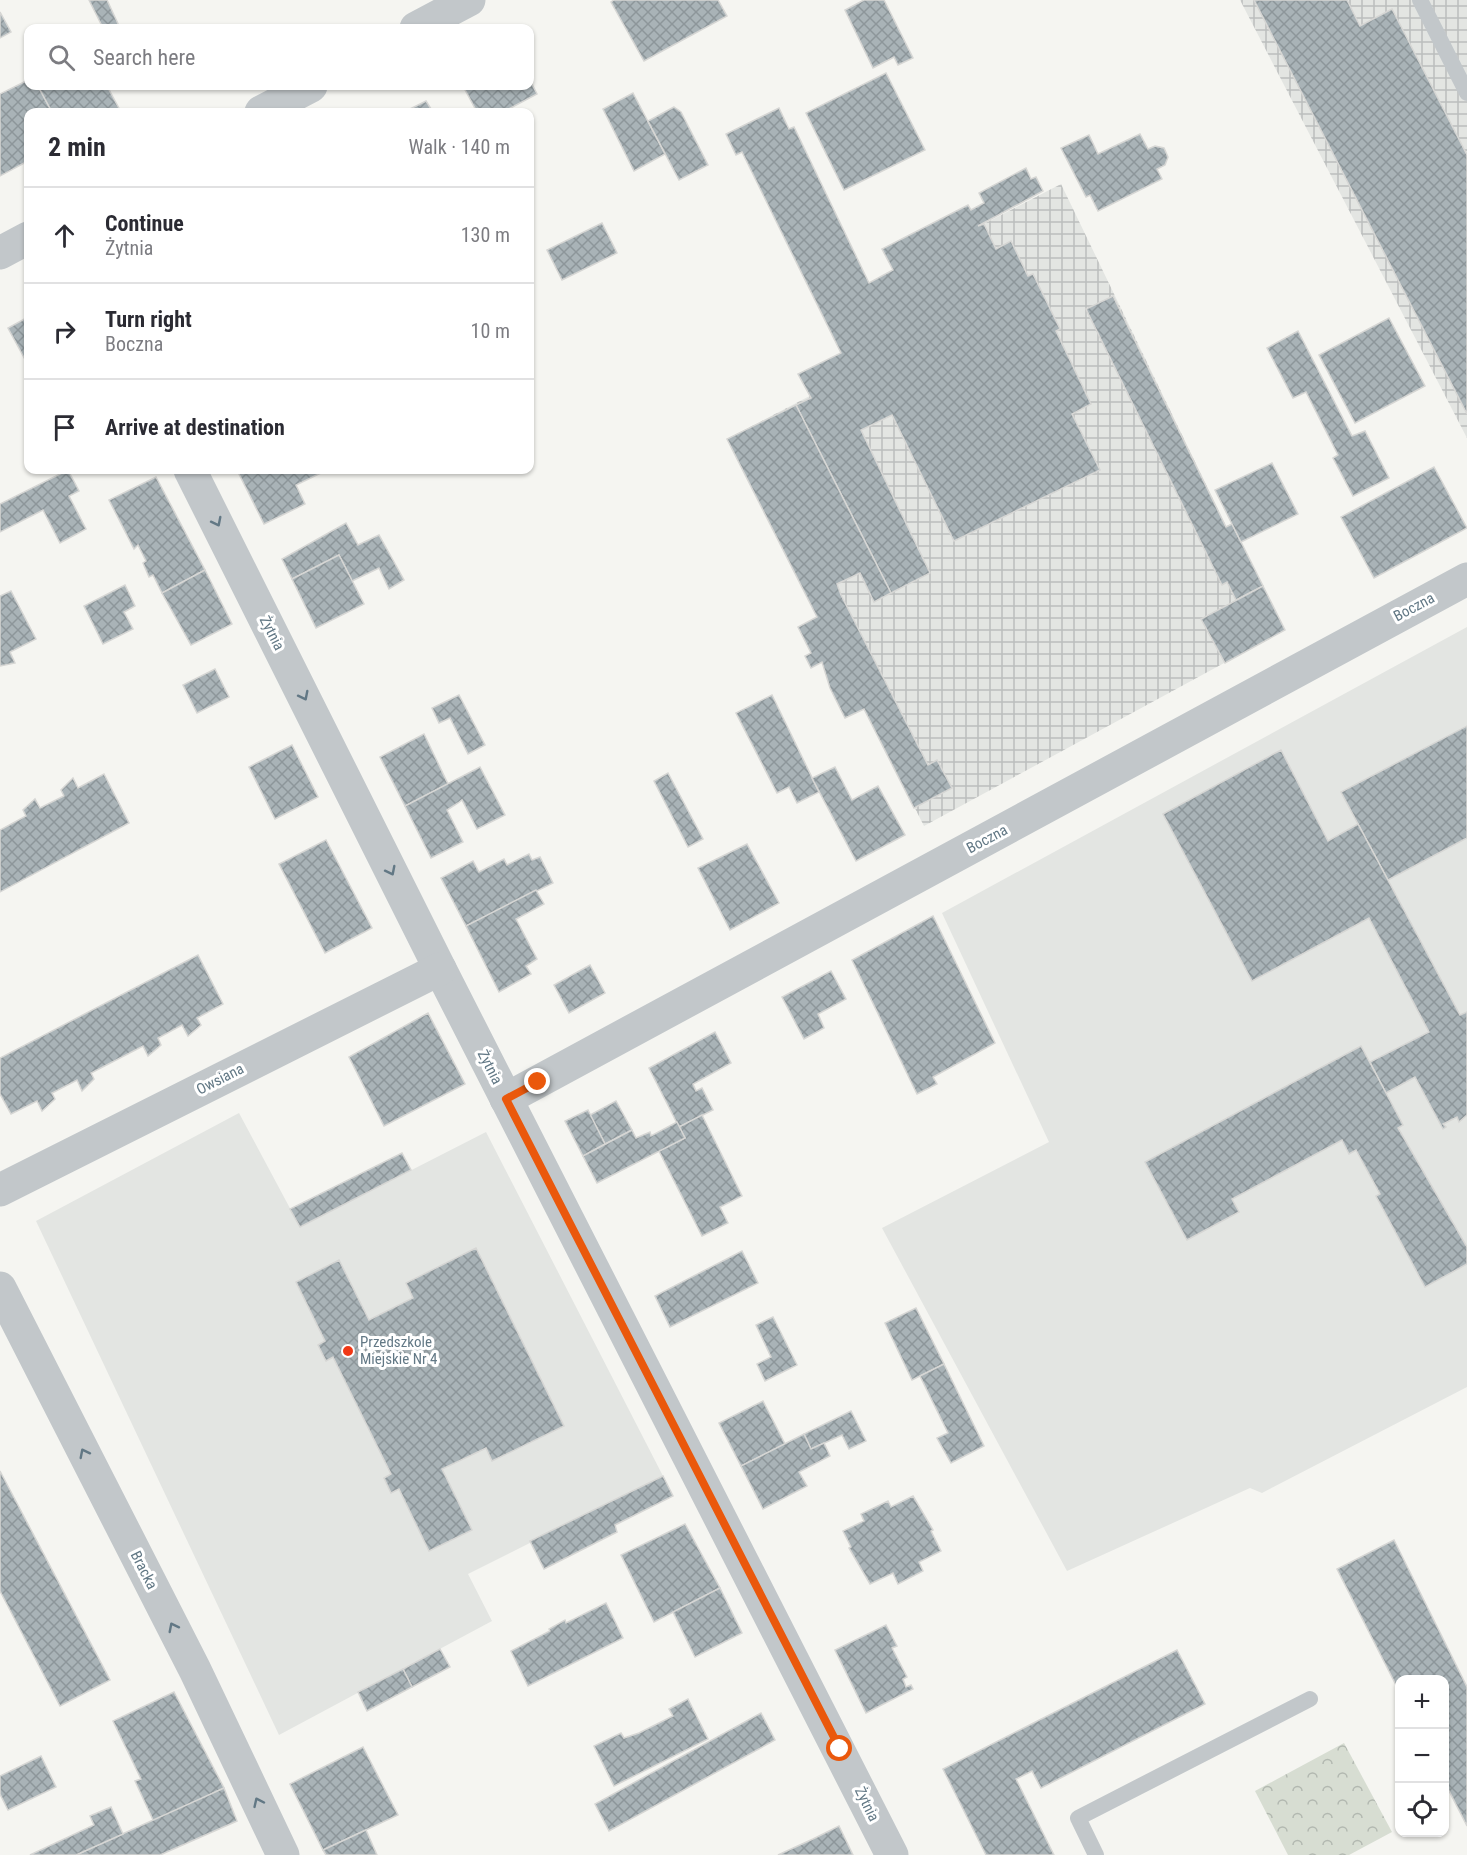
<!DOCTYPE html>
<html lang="en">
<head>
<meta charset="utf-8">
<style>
	:root { --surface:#fff; --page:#f7f7f7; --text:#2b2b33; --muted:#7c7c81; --line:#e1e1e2 }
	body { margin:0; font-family:"Roboto Condensed",sans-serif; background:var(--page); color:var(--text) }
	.controls { position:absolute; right:18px; bottom:18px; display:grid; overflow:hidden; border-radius:12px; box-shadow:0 2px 4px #0004 }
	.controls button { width:54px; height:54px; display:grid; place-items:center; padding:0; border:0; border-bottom:2px solid var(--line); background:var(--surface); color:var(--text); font:30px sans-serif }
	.stop { position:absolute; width:18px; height:18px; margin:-14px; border:4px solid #ea580c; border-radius:50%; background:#fff }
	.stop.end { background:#ea580c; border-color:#fff; box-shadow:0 2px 6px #0008 }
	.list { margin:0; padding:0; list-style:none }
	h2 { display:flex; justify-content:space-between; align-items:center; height:78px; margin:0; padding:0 24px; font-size:26px }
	h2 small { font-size:20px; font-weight:400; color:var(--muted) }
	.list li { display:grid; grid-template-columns:39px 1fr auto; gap:18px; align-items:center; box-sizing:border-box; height:96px; padding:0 24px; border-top:2px solid var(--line) }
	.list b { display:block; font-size:22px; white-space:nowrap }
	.list p { margin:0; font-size:20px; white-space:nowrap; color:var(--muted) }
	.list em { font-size:20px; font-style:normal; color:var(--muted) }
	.icon { flex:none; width:33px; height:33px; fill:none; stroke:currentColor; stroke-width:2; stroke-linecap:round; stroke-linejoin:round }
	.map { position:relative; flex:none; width:1467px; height:1855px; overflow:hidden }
	.search { position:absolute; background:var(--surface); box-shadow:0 2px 4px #0004; left:24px; top:24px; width:510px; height:66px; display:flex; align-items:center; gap:15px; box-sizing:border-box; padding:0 21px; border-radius:12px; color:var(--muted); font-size:22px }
	.panel { position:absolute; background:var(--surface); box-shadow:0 2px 4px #0004; left:24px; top:108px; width:510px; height:366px; border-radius:12px }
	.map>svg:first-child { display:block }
	.built { fill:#e3e5e2 }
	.industrial { fill:url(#industrial-grid) }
	.park { fill:url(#park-crowns) }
	.building { fill:url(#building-cross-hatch); stroke:#d6d6d4; stroke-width:1.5 }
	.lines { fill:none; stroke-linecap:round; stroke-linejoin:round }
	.service { stroke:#c2c7ca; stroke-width:16 }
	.minor { stroke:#c2c7ca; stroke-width:33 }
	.oneway { stroke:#627885 }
	.route { stroke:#ea580c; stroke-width:8 }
	.poi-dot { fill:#f03816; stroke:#fff; stroke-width:2 }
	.labels { text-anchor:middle; stroke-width:6; stroke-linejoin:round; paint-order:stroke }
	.street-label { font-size:15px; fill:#627885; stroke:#fff }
	.poi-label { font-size:15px; fill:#627885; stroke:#fff; text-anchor:start }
</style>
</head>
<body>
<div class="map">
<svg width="1467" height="1855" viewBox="0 0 1467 1855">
	<defs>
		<pattern id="industrial-grid" width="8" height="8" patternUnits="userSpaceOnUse" patternTransform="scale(1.5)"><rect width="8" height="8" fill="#e3e5e2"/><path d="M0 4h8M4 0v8" fill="none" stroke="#bbbebd"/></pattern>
		<pattern id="park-crowns" width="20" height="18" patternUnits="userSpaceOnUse" patternTransform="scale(1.5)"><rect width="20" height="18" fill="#d7ddd2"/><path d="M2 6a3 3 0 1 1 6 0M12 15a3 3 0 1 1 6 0" fill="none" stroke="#b2b8b0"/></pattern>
		<pattern id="building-cross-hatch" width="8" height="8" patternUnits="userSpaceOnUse" patternTransform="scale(1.5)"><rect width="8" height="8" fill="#a9b3b7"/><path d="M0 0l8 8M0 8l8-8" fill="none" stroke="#8d969a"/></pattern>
	</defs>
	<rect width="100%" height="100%" fill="#f5f5f1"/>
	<!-- built -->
	<g class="built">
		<path d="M1467,627v760l-205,106 -12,-5 -183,83 -185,-343 167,-86 -107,-229z"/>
		<path d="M239,1113l61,114 186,-95 177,344 -195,98 24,47 -213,114 -243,-514z"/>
	</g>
	<!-- industrial -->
	<g class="industrial">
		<path d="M1240,0h227v438z"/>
		<path d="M1061,184l165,342 6,-2 53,106 -361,196 -197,-387 175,-91 -33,-65z"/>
	</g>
	<!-- park -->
	<path class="park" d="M1344,1743l48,89 -43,23h-61l-33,-64z"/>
	<!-- building -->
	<g class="building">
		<path d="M89,0h18l13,28h-17z"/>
		<path d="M614,0h104l9,16 -83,45 -33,-59z"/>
		<path d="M864,0h20l29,58 -15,7 -4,-8 -21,11 -28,-58z"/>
		<path d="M1254,0h93l13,26 32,-17 75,146v259z"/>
		<path d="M0,12l11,20 -11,6z"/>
		<path d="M886,73l39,77 -81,40 -38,-77z"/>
		<path d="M28,80v6h10l14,26h-24v49l-28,15v-82z"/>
		<path d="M530,80l7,14 -30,16 1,2h-31l-14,-26h67z"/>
		<path d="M38,86h69l14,26h-69z"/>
		<path d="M633,93l32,61 -31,17 -31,-62z"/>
		<path d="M426,101l7,11h-29z"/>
		<path d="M674,107l7,5 27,53 -29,15 -31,-59z"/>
		<path d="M779,108l10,21 5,-2 75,156 24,-13 -11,-21 86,-44 3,5 13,-7 -5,-10 47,-25 5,11 5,-2 7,14 -65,35 6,-2 12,25 15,-8 17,35 5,-2 27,55 -4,2 35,73 -19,10 28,56 -146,71 -62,-126 -31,15 69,143 -39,20 -95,-188 15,-7 -13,-24 43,-21 -99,-201 -6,3 -10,-21z"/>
		<path d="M1140,134l8,15 7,-3 9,2 4,9 -3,8 -8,4 5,10 -64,32 -8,-16 -4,2 -25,-49 28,-13 9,19z"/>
		<path d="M602,223l15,30 -55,27 -15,-30z"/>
		<path d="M1113,296l113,231 6,-3 31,62 -27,14 -9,-18 -5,3 -136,-276z"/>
		<path d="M28,317v48l-20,-37z"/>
		<path d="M1389,318l36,68 -70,37 -36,-68z"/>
		<path d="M1298,331l54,105 13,-5 24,47 -36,18 -20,-38 5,-3 -32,-63 -13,6 -26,-50z"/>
		<path d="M796,405l95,188 -17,9 -14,-29 -23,11 4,11 87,170 9,-5 15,28 -38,20 -50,-99 -19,9 -15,-30 -8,-26 -11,6 -6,-12 6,-3 -13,-26 19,-10 -90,-178z"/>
		<path d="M1272,463l26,51 -57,28 -26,-52z"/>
		<path d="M1434,467l33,61 -93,50 -33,-61z"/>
		<path d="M68,470l11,21 -10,5 17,33 -26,14 -17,-33 -43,22v-28z"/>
		<path d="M237,470h90l-31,15 9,19 -41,20z"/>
		<path d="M156,477l49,93 -43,23 -9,-18 -4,2 -6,-14 3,-2 -8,-16 -4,4 -25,-49z"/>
		<path d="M346,523l12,22 21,-10 25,45 -15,9 -10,-21 -27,13 -13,-26 -47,24 -10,-20z"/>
		<path d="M339,555l25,49 -48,24 -24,-49z"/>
		<path d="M205,570l27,54 -41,21 -29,-52z"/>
		<path d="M125,585l10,21 -11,6 9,17 -30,15 -19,-38z"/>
		<path d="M1263,586l22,44 -60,33 -24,-44z"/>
		<path d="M11,591l25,48 -26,13 5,11 -15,3v-70z"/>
		<path d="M215,669l14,28 -32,16 -14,-28z"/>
		<path d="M459,695l26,50 -17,9 -18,-36 -11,5 -7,-15z"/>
		<path d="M772,695l47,97 -22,11 -8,-16 -12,6 -41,-80z"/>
		<path d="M1467,726v112l-79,42 -47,-88z"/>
		<path d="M424,734l24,50 -43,22 -25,-49z"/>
		<path d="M292,745l26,52 -43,22 -26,-52z"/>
		<path d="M1281,750l47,91 30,-17 102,191 7,-3v103l-8,7 -2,-5 -14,7 3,3 -3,2 -28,-52 -29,16 -16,-31 59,-30 -60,-114 -117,63 -89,-167z"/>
		<path d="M480,767l25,48 -28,14 -15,-29 -4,3 -11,7 16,32 -32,16 -26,-52z"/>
		<path d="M835,767l17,33 26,-14 27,49 -49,26 -44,-83z"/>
		<path d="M668,773l35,66 -15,8 -34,-66z"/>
		<path d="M104,774l25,49 -129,69v-62l26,-14 -3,-6 12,-11 5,9 24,-12 -3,-6 12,-12 5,10z"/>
		<path d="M326,840l46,88 -47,25 -46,-89z"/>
		<path d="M747,844l32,59 -49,27 -32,-62z"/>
		<path d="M529,854l3,6 8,-3 13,26 -87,43 -25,-48 32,-17 6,11 25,-13 3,6z"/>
		<path d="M536,890l8,14 -28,15 21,40 -11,7 5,8 -32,18 -33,-66z"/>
		<path d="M933,916l62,127 -62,34 4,7 -20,10 -65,-134z"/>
		<path d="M198,955l25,49 -26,14 4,7 -13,11 -6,-11 -24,13 3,7 -13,11 -5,-10 -52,27 3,6 -12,12 -5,-11 -25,13 3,6 -13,12 -5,-10 -26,13 -11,-20v-36z"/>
		<path d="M590,965l15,28 -36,20 -15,-28z"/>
		<path d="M831,971l15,28 -28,15 6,14 -20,11 -22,-42z"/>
		<path d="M428,1013l37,71 -81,42 -35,-69z"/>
		<path d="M715,1032l16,31 -38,21 3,7 6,-3 11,22 -34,17 -30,-59z"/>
		<path d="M1361,1046l42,79 -5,3 69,119v17l-42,23 -49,-91 4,-2 -24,-44 -7,4 -7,-14 -110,59 7,13 -52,28 -42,-78z"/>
		<path d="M616,1101l16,29 -27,14 -15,-29z"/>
		<path d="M588,1110l17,34 -22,12 -18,-35z"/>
		<path d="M702,1115l40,81 -22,11 8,16 -26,13 -43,-85 26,-13 -6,-11z"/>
		<path d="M677,1122l8,16 -88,45 -14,-27 49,-26 4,8 14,-6 1,4z"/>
		<path d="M402,1153l9,17 -111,57 -10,-18z"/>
		<path d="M476,1248l88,178 -72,35 -6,-13 -44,21 30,61 -43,21 -30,-62 -8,4 -7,-15 7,-4 -58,-117 -7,4 -8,-16 7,-4 -29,-59 43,-22 30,60 44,-22 -7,-15z"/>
		<path d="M742,1251l16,32 -88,44 -15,-31z"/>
		<path d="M916,1308l28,56 -32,16 -27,-57z"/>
		<path d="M773,1317l24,48 -32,16 -8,-17 14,-7 -15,-32z"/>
		<path d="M944,1364l40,82 -33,17 -14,-25 11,-5 -28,-57z"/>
		<path d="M763,1401l22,43 -44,22 -22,-43z"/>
		<path d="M851,1411l15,30 -17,8 -7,-14 -31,14 -7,-15z"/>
		<path d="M804,1434l7,15 13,-6 6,13 -31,16 8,14 -44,23 -22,-43z"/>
		<path d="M0,1471l110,209 -50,26 -60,-115z"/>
		<path d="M663,1476l10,20 -58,29 2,7 -73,37 -14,-28z"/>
		<path d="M913,1496l20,34 -2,1 10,20 -22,11 4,9 -25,13 -5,-11 -23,11 -21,-36 2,-1 -8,-16 21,-10 -3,-7 27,-13 3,6z"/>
		<path d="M685,1524l35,64 -66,34 -33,-67z"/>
		<path d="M1394,1540l73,147v139l-23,-45v-101h-44v13l-63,-124z"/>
		<path d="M720,1588l22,45 -47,24 -22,-45z"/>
		<path d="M606,1603l17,35 -95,48 -17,-35 39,-20 -1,-2 16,-9 1,3z"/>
		<path d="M886,1625l11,21 -5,2 15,29 -4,2 3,8 5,-2 2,4 -47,24 -31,-63z"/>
		<path d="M440,1649l10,18 -38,20 -9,-18z"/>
		<path d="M1177,1650l28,54 -164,84 -9,-17 -16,8 38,76h-68l-43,-86z"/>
		<path d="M403,1669l9,18 -45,24 -9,-19z"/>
		<path d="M174,1692l50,96 -70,34 -19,-41 6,-2 -28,-58z"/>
		<path d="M688,1699l20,40 -94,47 -20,-40 27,-13 3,5 15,-5 34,-17 -4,-7z"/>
		<path d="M761,1713l14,27 -166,91 -14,-27z"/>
		<path d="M363,1747l35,68 -75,35 -33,-66z"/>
		<path d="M41,1756l15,31 -48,23 -8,-16v-18z"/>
		<path d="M224,1788l13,33 -77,34h-84z"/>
		<path d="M111,1807l12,27 -47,21h-46l64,-30 -4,-9z"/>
		<path d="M839,1826l14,29h-75l35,-16z"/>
		<path d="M366,1830l11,25h-51l-3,-5z"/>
	</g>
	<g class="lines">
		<!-- service -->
		<g class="service">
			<path d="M1420,0l47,93"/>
			<path d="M1096,1855l-18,-37 232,-119"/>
		</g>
		<!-- minor -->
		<g class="minor">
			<path d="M416,28l53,-28"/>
			<path d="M261,112l50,-26"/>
			<path d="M0,253l28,-15"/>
			<path d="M190,470l250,499 452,886"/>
			<path d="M506,1099l961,-520"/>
			<path d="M0,1190l440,-221"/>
			<path d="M0,1288l195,382 88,185"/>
		</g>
	</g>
	<!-- one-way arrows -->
	<defs><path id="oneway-chevron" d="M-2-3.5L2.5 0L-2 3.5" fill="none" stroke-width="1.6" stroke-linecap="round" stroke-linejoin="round" transform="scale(1.5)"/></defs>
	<g class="oneway">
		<use href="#oneway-chevron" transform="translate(217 522) rotate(63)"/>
		<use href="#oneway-chevron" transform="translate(304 696) rotate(63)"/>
		<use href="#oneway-chevron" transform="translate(391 871) rotate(63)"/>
		<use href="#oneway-chevron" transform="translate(84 1453) rotate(-117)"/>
		<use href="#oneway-chevron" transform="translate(173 1627) rotate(-117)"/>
		<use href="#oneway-chevron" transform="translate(258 1802) rotate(-115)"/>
	</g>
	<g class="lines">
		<!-- route -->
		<path class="route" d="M538,1082l-32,17 334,650"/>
	</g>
	<!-- markers -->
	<circle class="poi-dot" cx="348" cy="1351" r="6"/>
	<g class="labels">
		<!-- street labels -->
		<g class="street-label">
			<text transform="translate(1414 607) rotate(-28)" y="5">Boczna</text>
			<text transform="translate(272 633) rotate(63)" y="5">Żytnia</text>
			<text transform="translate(987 839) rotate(-28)" y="5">Boczna</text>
			<text transform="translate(490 1067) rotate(63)" y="5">Żytnia</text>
			<text transform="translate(220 1079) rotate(-27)" y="5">Owsiana</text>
			<text transform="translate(144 1570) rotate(63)" y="5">Bracka</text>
			<text transform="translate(867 1804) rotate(64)" y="5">Żytnia</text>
		</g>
		<!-- poi labels -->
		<g class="poi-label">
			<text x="360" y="1347">Przedszkole<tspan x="360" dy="17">Miejskie Nr 4</tspan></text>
		</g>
	</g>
</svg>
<div class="controls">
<button>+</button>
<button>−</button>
<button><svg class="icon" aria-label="locate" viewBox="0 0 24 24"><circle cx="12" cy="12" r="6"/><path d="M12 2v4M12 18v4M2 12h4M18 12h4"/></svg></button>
</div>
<div class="stop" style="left:840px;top:1749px"></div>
<div class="stop end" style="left:538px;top:1082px"></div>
<div class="search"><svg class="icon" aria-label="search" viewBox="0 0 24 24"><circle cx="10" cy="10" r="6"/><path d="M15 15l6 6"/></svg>Search here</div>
<section class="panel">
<h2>2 min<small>Walk · 140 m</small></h2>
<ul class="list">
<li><svg class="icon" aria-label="ahead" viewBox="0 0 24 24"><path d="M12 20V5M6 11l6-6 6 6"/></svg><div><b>Continue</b><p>Żytnia</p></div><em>130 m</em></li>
<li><svg class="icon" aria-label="right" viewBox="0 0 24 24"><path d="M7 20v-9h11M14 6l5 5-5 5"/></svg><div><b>Turn right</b><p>Boczna</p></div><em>10 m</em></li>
<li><svg class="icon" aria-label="arrive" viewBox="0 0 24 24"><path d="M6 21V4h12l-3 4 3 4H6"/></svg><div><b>Arrive at destination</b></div></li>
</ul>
</section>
</div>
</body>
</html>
